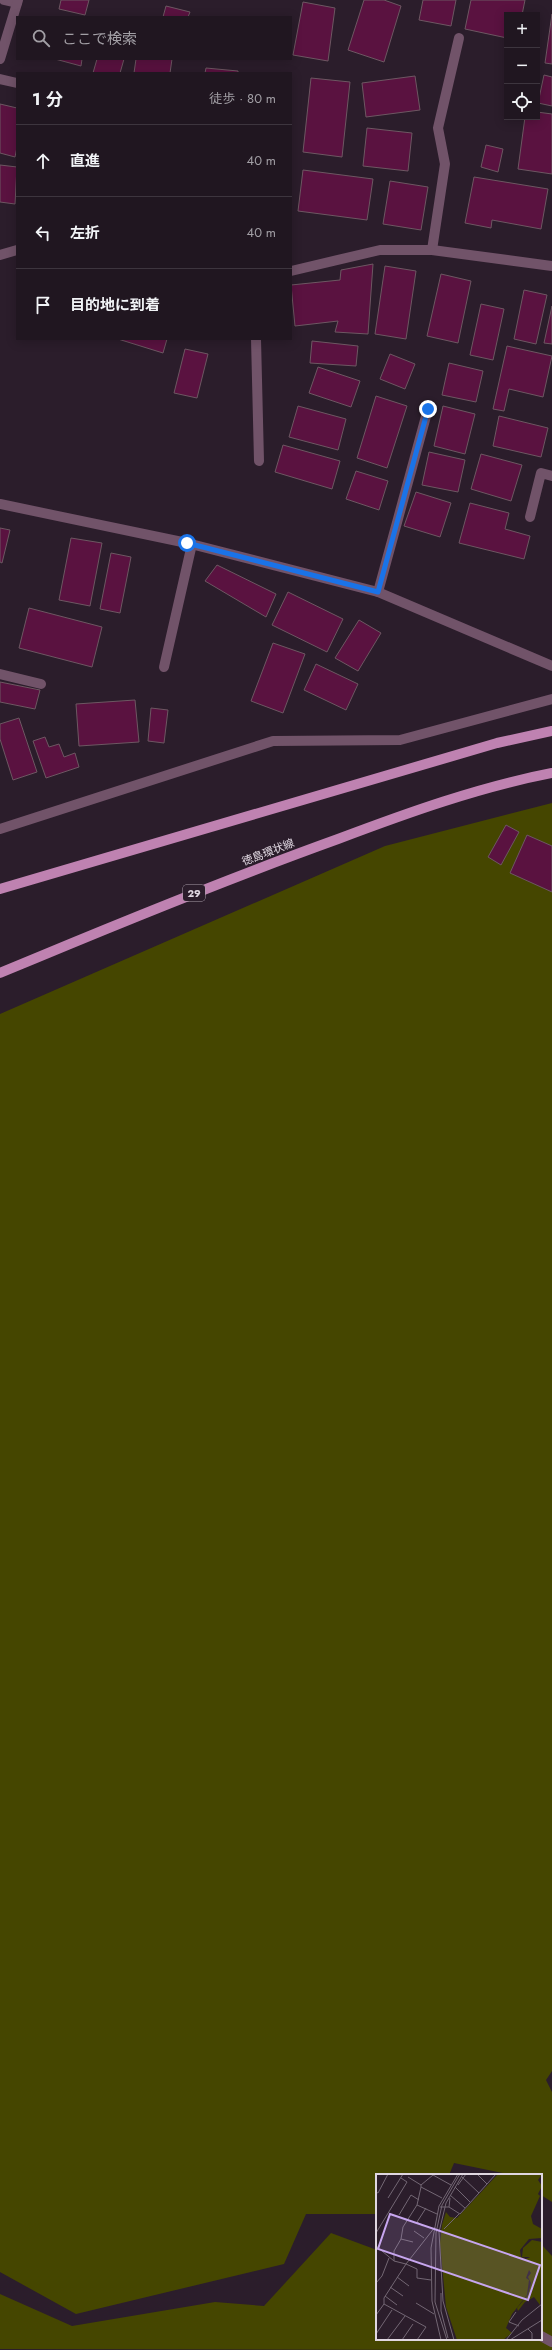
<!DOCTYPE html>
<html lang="ja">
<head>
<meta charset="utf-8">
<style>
	:root { --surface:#201620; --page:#281f29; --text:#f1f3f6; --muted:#a29fa5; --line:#3d353e }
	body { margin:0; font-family:Jost,"Noto Sans JP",sans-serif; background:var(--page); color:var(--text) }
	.controls { position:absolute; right:12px; top:12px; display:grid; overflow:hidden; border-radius:0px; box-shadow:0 2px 10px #0003 }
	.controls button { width:36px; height:36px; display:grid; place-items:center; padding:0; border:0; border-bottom:1px solid var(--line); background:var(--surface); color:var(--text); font:20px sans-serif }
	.stop { position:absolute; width:12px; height:12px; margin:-9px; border:3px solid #1a73e8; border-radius:50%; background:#fff }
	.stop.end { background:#1a73e8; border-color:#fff; box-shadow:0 1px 4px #0008 }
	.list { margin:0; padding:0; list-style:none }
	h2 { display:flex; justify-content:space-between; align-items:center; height:52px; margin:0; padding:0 16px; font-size:17px }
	h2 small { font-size:13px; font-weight:400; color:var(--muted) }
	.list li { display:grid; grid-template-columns:26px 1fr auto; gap:12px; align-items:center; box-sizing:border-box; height:72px; padding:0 16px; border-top:1px solid var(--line) }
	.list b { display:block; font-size:15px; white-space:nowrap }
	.list em { font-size:13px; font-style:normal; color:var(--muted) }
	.icon { flex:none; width:22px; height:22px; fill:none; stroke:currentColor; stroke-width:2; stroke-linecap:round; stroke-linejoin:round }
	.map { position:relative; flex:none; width:552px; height:2350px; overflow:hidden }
	.search { position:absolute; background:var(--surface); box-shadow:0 2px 10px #0003; left:16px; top:16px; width:276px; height:44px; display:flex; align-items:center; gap:10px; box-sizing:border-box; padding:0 14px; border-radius:0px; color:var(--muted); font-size:15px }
	.panel { position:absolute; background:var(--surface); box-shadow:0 2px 10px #0003; left:16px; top:72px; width:276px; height:268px; border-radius:0px }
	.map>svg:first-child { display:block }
	.green { fill:#454600 }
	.building { fill:#5a1240; stroke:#6d5762 }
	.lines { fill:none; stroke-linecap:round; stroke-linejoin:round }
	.minor { stroke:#715369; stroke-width:10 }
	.major { stroke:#bf82b1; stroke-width:10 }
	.route { stroke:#1a73e8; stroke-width:5 }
	.labels { text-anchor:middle; stroke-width:3; stroke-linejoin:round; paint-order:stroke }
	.shield { fill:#2b1d2b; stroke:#aa9faa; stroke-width:1 }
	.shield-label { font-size:10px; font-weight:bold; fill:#e0d7e1 }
	.street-label { font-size:11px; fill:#e0d7e1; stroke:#2b1d2b }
	.inset-road { fill:none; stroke:#736774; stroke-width:1 }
	.view { fill:#c7a6ef; fill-opacity:0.15; stroke:#c7a6ef; stroke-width:2 }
	.inset-edge { fill:none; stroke:#e0d7e1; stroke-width:2 }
</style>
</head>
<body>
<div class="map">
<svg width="552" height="2350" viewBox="0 0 552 2350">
	<rect width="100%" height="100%" fill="#2b1d2b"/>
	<!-- green -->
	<g class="green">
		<path d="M552,803v1268l-6,9 6,12v110l-11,-7v-20h-28l-59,-12 -5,12h-72v39h-71l-22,50 -208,50 -76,-42v-1258l385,-168z"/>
		<path d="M331,2233l46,17v89h164v-95l11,12v94l-552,-1v-55l72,32 143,-24 49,4z"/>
	</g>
	<!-- building -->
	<g class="building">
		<path d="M61,0h28l-4,15 -26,-6z"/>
		<path d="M364,0h20l17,6 -17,56 -36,-12z"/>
		<path d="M423,0h33l-5,26 -32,-6z"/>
		<path d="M471,0h54l-3,15h-15v23l-42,-9z"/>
		<path d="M303,2l32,6 -7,53 -35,-6z"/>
		<path d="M166,6l24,6 -2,5h-25z"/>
		<path d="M552,14v50l-7,-1z"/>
		<path d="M55,59h27l-1,7z"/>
		<path d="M97,59h27l-4,14h-27z"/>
		<path d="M136,59h36l-2,14h-36z"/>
		<path d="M206,68l32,3v2h-33z"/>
		<path d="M544,75l8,2v29l-14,-3z"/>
		<path d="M415,76l5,34 -54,7 -4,-34z"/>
		<path d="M311,78l39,4 -8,75 -39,-5z"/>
		<path d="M0,104l17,4v39l-2,10 -15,-4z"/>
		<path d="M537,112l15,2v60l-34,-5 7,-52h12z"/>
		<path d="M367,128l45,5 -4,38 -45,-5z"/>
		<path d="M486,145l17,4 -5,23 -17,-5z"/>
		<path d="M0,165l17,2 -2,37 -15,-2z"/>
		<path d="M303,170l70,9 -6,41 -69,-9z"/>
		<path d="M474,177l74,12 -7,40 -49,-9 -1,8 -26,-5z"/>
		<path d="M390,181l38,6 -7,43 -38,-6z"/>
		<path d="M373,264l-5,70 -33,-2 3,-11 -43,5 -4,-41 49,-5 1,-10z"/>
		<path d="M385,266l31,5 -10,68 -31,-5z"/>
		<path d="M441,274l30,7 -13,62 -31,-7z"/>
		<path d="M524,290l23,5 -11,49 -22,-5z"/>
		<path d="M481,304l23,5 -11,51 -23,-5z"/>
		<path d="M552,306v38l-8,-1z"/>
		<path d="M118,339h49l-4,14z"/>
		<path d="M312,341l46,5 -2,20 -46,-3z"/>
		<path d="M507,346l45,10 -9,41 -34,-8 -5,22 -11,-2z"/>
		<path d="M185,349l23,5 -11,44 -23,-5z"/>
		<path d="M390,354l25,10 -10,25 -25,-10z"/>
		<path d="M449,363l34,8 -7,31 -34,-7z"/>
		<path d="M318,367l42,14 -9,26 -42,-14z"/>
		<path d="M376,396l31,10 -20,62 -30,-10z"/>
		<path d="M298,406l48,13 -8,31 -49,-13z"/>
		<path d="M443,406l32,8 -10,40 -31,-8z"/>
		<path d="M499,416l49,12 -7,29 -48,-11z"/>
		<path d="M283,445l57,16 -8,28 -57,-17z"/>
		<path d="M429,452l36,8 -7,32 -36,-7z"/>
		<path d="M481,454l41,11 -11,36 -40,-12z"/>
		<path d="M356,471l32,10 -9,29 -33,-11z"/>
		<path d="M416,492l35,11 -11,34 -36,-11z"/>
		<path d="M470,503l39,10 -4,16 25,7 -6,23 -65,-16z"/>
		<path d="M0,528l10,2 -8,33 -2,-1z"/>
		<path d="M71,538l31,5 -12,63 -31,-6z"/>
		<path d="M111,553l20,4 -11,56 -20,-4z"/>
		<path d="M217,565l59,29 -10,23 -61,-36z"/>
		<path d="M288,592l55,27 -16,33 -55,-27z"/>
		<path d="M29,608l73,19 -10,40 -73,-19z"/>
		<path d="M359,620l22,13 -23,38 -23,-13z"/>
		<path d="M273,643l32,11 -22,59 -32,-12z"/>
		<path d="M316,664l42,20 -12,26 -42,-20z"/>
		<path d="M0,682l40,8 -5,19 -35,-7z"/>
		<path d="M135,700l4,42 -60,4 -3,-42z"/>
		<path d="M151,708l17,2 -4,33 -16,-2z"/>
		<path d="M19,718l18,54 -24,8 -13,-41v-15z"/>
		<path d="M45,737l4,10 10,-3 5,13 11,-4 4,14 -33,11 -13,-37z"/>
		<path d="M506,825l13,7 -18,33 -13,-8z"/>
		<path d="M527,835l25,11v46l-42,-19z"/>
	</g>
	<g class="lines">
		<!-- minor -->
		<g class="minor">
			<path d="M4,0l13,3"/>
			<path d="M0,59l18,-59"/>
			<path d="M0,79l17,4"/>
			<path d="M432,250l13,-86 -7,-36 21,-90"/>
			<path d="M0,255l17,-5"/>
			<path d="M291,271l89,-21h52l120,16"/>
			<path d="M256,339l3,122"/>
			<path d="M0,504l187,39 191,49 174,74"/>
			<path d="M530,517l11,-44 11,3"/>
			<path d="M378,592l50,-183"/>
			<path d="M164,667l28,-123"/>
			<path d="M0,674l41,10"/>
			<path d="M0,829l273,-88 127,-1 152,-41"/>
			<path d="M541,2336l11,6"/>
		</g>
		<!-- major -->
		<g class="major">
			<path d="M0,889l497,-146 55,-12"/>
			<path d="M0,973c112,-47 224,-93 338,-134 69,-26 141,-52 214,-66"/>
		</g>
	</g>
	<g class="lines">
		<!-- route -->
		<path class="route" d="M187,543l191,49 50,-183"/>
	</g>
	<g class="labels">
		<!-- shield labels -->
		<rect class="shield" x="183" y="885" width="22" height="16" rx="3"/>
		<g class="shield-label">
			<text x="194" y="897">29</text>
		</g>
		<!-- street labels -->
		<g class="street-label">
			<text transform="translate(268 852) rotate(-21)" y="4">徳島環状線</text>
		</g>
	</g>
	<!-- overview -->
	<g transform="translate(376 2174)">
		<rect width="166" height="166" fill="#2b1d2b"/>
		<path d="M122,0h44l-4,6 4,6 -4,8 2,2 -9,20 2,8 9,5v9l-13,1 -9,11 1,7 5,2 4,-2h-8l1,-9 9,-8 10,2 -2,63 -6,-8 -9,5 -7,9 -1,-3 11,-13 3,-12 -3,-6 3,-4 -2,-3 -3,8 3,2 -2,15 -15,19 -6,14 6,5 -9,7h-46l-11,-33 -6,-64 2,-18 4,-13 4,5 7,1z" fill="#454600"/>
		<path class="inset-road" d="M101,0l10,10M32,3l13,8v2l21,11M86,3l17,16M45,11l12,-10 18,10M82,11l8,-11M79,13l15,15M0,18l2,1 10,-19M74,21l15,13M12,24l15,-24M41,31l20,9M64,33h9l1,-9M73,33l11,7 36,-40M23,41l12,-20 8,5M47,52l-6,-4 9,-14M68,55l15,-15M38,57l10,7M0,59l31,-51 -6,-4M25,65l12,3M0,72l18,15 12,3 29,-37M18,87v-10l7,-12 2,-12 14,-22 4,-18M21,103l12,9M0,109l6,-7 7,-18M14,113l13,9M65,119v18l7,27M9,122l12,9M40,129l18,11M8,130l42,23 -9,13M140,138l-7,10 10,4M0,141l8,-11v-6l22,-34 11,5v9l14,2M152,155l4,4v7M0,160l16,-24M11,166l18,-24M26,166l11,-16M65,166l-9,-39 -1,-53 8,-42 19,-32M71,166l-12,-38 1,-69 6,-28 18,-31M78,166l-11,-39 -4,-69 7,-29 17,-29M130,166l16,-20 20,-16M134,166l32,-20"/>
		<path class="view" d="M14,40l150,51 -12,35 -150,-51z"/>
		<rect width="166" height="166" class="inset-edge"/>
	</g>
</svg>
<div class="controls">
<button>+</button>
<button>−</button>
<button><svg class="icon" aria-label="locate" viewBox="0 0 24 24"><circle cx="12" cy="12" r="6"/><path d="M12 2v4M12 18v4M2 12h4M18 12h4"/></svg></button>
</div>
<div class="stop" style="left:187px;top:543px"></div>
<div class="stop end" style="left:428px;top:409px"></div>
<div class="search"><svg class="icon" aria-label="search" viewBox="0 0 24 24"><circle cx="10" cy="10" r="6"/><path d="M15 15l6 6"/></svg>ここで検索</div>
<section class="panel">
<h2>1 分<small>徒歩 · 80 m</small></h2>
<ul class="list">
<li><svg class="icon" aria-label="ahead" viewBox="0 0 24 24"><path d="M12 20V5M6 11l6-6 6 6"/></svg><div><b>直進</b></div><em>40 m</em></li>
<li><svg class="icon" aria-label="left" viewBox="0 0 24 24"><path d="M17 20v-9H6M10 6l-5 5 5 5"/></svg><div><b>左折</b></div><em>40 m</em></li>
<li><svg class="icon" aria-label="arrive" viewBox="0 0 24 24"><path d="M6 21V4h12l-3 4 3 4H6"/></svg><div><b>目的地に到着</b></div></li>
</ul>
</section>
</div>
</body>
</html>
